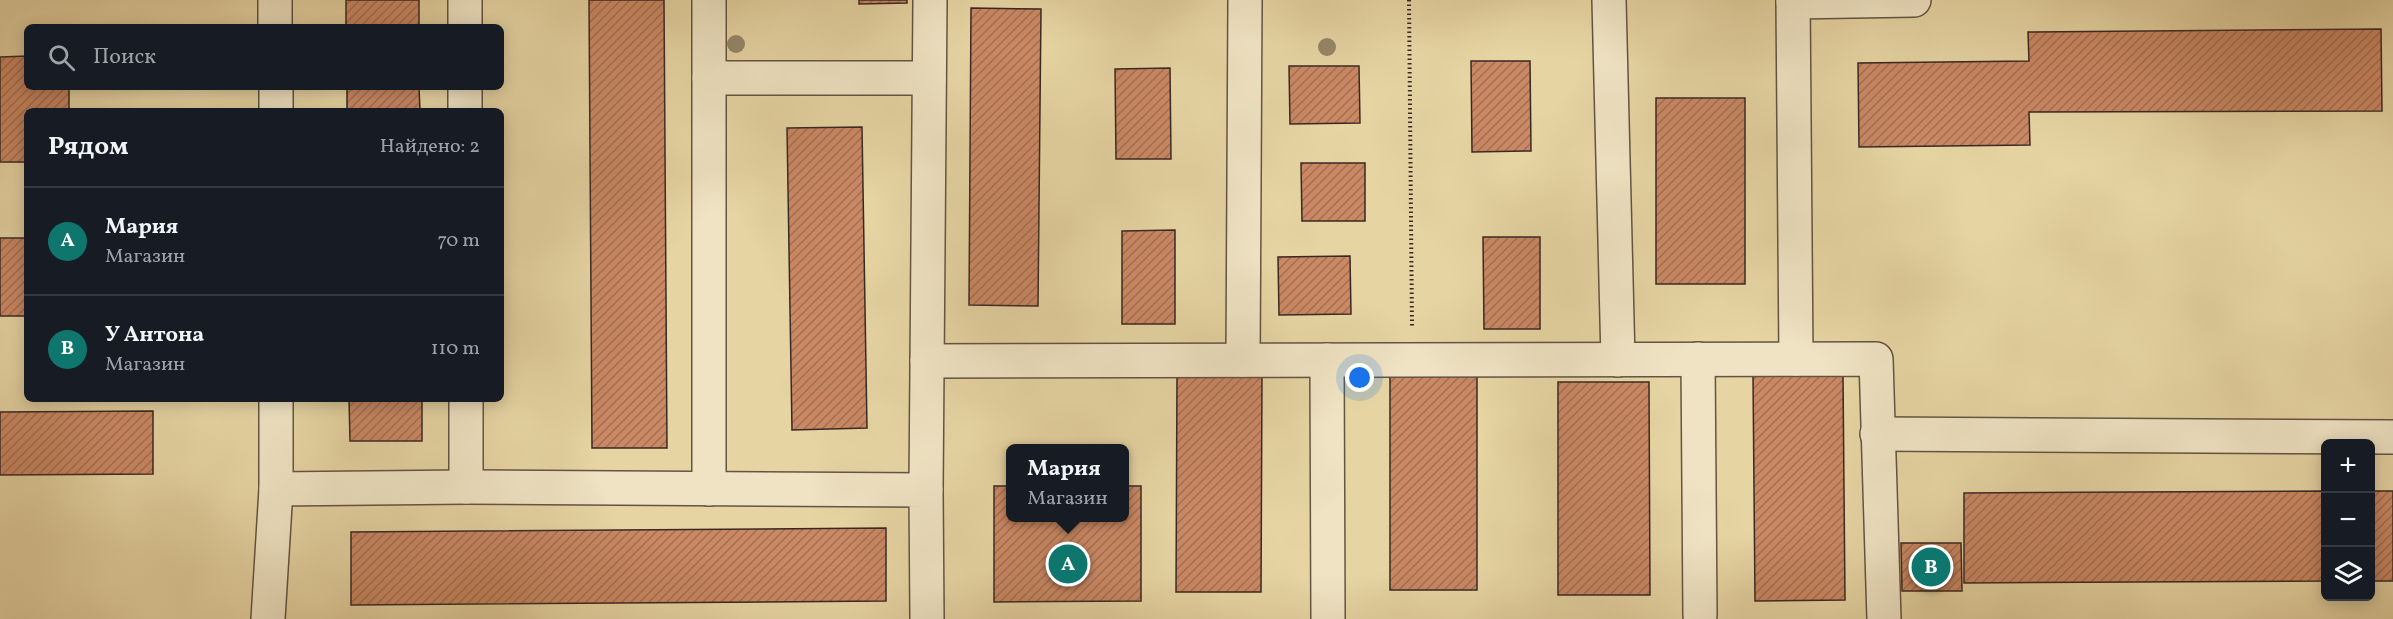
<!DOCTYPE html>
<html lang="ru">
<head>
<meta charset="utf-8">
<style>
	:root { --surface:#171b24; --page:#242831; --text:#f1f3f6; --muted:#9ea1a6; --line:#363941; --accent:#0f766e }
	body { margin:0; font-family:Vollkorn,serif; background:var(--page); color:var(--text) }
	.controls { position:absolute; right:18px; bottom:18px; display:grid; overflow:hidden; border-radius:9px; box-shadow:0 3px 15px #0003 }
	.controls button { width:54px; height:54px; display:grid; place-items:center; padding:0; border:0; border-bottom:2px solid var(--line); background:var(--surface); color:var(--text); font:30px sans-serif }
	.you { position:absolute; left:1360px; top:378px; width:21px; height:21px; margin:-15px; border:4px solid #fff; border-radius:50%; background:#1a73e8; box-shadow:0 0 0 9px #1a73e833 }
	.badge { display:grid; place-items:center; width:39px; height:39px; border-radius:50%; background:var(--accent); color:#fff; font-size:20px; font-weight:700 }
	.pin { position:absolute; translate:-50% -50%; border:3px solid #fff; box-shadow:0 2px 6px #0006 }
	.popup { position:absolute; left:1006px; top:444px; width:123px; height:78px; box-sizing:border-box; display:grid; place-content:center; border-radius:9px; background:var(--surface); filter:drop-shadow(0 2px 4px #0005); font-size:20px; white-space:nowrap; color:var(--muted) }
	.popup b { font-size:22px; color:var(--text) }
	.popup::after { content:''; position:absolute; left:50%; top:100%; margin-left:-12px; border:12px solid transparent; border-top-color:var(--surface) }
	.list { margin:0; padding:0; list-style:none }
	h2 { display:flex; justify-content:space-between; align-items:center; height:78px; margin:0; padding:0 24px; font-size:26px }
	h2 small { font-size:20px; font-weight:400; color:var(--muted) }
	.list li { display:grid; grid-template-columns:39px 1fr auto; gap:18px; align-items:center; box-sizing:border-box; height:108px; padding:0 24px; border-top:2px solid var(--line) }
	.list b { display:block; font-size:22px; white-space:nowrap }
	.list p { margin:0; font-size:20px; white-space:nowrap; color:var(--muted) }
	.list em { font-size:20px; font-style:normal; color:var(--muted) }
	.icon { flex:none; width:33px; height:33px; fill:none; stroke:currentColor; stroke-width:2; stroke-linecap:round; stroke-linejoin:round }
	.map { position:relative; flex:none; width:2393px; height:619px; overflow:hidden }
	.search { position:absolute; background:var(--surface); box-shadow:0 3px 15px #0003; left:24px; top:24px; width:480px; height:66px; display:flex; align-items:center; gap:15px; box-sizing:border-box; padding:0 21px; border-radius:9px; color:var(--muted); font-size:22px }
	.panel { position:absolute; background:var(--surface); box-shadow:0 3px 15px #0003; left:24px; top:108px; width:480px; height:294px; border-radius:9px }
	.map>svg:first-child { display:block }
	.building { fill:url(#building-hatch); stroke:#392923; stroke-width:1.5 }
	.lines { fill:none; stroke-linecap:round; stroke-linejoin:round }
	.minor-casing { stroke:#645443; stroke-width:36 }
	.path { stroke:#392923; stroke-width:4; stroke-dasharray:1.5 3; stroke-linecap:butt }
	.minor { stroke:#efe3c3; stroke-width:33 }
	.tree { fill:#948668 }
</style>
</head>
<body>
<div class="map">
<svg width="2393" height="619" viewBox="0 0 2393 619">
	<defs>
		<pattern id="building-hatch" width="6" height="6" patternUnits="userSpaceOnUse" patternTransform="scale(1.5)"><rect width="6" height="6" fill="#ca8864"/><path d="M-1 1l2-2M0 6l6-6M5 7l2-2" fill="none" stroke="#a56f52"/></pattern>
	</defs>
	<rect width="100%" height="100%" fill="#e6d4a3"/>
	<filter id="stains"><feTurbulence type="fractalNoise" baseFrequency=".00333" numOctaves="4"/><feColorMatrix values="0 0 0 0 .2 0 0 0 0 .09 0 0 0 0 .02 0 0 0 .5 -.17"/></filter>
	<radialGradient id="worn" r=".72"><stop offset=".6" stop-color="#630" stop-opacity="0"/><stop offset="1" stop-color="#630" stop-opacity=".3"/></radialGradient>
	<!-- building -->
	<g class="building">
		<rect x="346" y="0" width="73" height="27"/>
		<path d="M589,0h75l3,448h-75z"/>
		<path d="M859,0h48v3l-48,1z"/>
		<path d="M971,8l70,1 -3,297 -69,-1z"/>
		<path d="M2381,29l1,82 -353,1 1,33 -171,2 -1,-84 171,-2 -1,-29z"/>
		<path d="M27,56v31h42v24h-42v51h-27v-105z"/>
		<path d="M1471,61h59l1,90 -59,1z"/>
		<path d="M1289,66h70l1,57 -70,1z"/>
		<path d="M1170,68l1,91h-55l-1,-90z"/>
		<path d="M347,87h72l1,24h-73z"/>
		<rect x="1656" y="98" width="89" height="186"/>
		<path d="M862,127l5,301 -75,2 -5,-302z"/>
		<path d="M1301,163h64v58h-63z"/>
		<path d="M1175,230v94h-53v-93z"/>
		<path d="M1483,237h57v92h-56z"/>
		<rect x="0" y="238" width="27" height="78"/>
		<path d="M1350,256l1,58 -72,1 -1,-58z"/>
		<path d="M1177,375h85l-1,217h-85z"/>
		<rect x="1390" y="375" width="87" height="215"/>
		<path d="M1753,376h90l2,224 -90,1z"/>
		<path d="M1558,382h91l1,213h-92z"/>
		<path d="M349,399h73v42h-72z"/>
		<path d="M153,411v63l-153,1v-63z"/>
		<path d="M994,486h17v32h114v-32h16v115l-147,1z"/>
		<path d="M2326,491v90l-362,2v-90z"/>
		<rect x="2370" y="491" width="23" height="90"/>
		<path d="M886,528v73l-535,4v-73z"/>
		<path d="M1901,543h60l1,48h-60z"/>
	</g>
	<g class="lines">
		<defs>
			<g id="minor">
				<path d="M275,0v27"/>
				<path d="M465,0v27"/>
				<path d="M709,0v489"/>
				<path d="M1609,0l9,360"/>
				<path d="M1793,0l3,359"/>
				<path d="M1793,2l121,-2"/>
				<path d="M709,78h220"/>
				<path d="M276,87v24"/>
				<path d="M465,87v24"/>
				<path d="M1698,359l2,256"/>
				<path d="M1243,360l2,-360"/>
				<path d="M1327,360l1,259"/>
				<path d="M927,361l949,-2 8,260"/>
				<path d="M466,399v88"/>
				<path d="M1877,434l516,3"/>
				<path d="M276,489l190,-2 460,3 1,129"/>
				<path d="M926,490l4,-490"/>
				<path d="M268,619l8,-130v-90"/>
			</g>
		</defs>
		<!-- minor casing -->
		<use href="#minor" class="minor-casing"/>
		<!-- path -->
		<path class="path" d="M1409,0l3,326"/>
		<!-- minor -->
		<use href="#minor" class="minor"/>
	</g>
	<!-- trees -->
	<g class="tree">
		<circle cx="736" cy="44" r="9"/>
		<circle cx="1327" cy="47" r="9"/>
	</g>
	<rect width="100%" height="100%" filter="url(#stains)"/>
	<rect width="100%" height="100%" fill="url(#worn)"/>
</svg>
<div class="controls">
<button>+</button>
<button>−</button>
<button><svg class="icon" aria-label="layers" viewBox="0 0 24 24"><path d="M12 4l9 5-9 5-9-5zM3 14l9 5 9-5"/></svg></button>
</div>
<div class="you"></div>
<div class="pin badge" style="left:1068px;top:564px">A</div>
<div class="popup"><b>Мария</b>Магазин</div>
<div class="pin badge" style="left:1931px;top:567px">B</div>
<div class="search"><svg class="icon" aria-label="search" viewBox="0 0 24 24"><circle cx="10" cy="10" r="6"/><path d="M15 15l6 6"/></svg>Поиск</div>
<section class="panel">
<h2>Рядом<small>Найдено: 2</small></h2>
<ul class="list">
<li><span class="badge">A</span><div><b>Мария</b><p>Магазин</p></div><em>70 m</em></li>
<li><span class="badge">B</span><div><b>У Антона</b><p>Магазин</p></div><em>110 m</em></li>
</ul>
</section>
</div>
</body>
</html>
